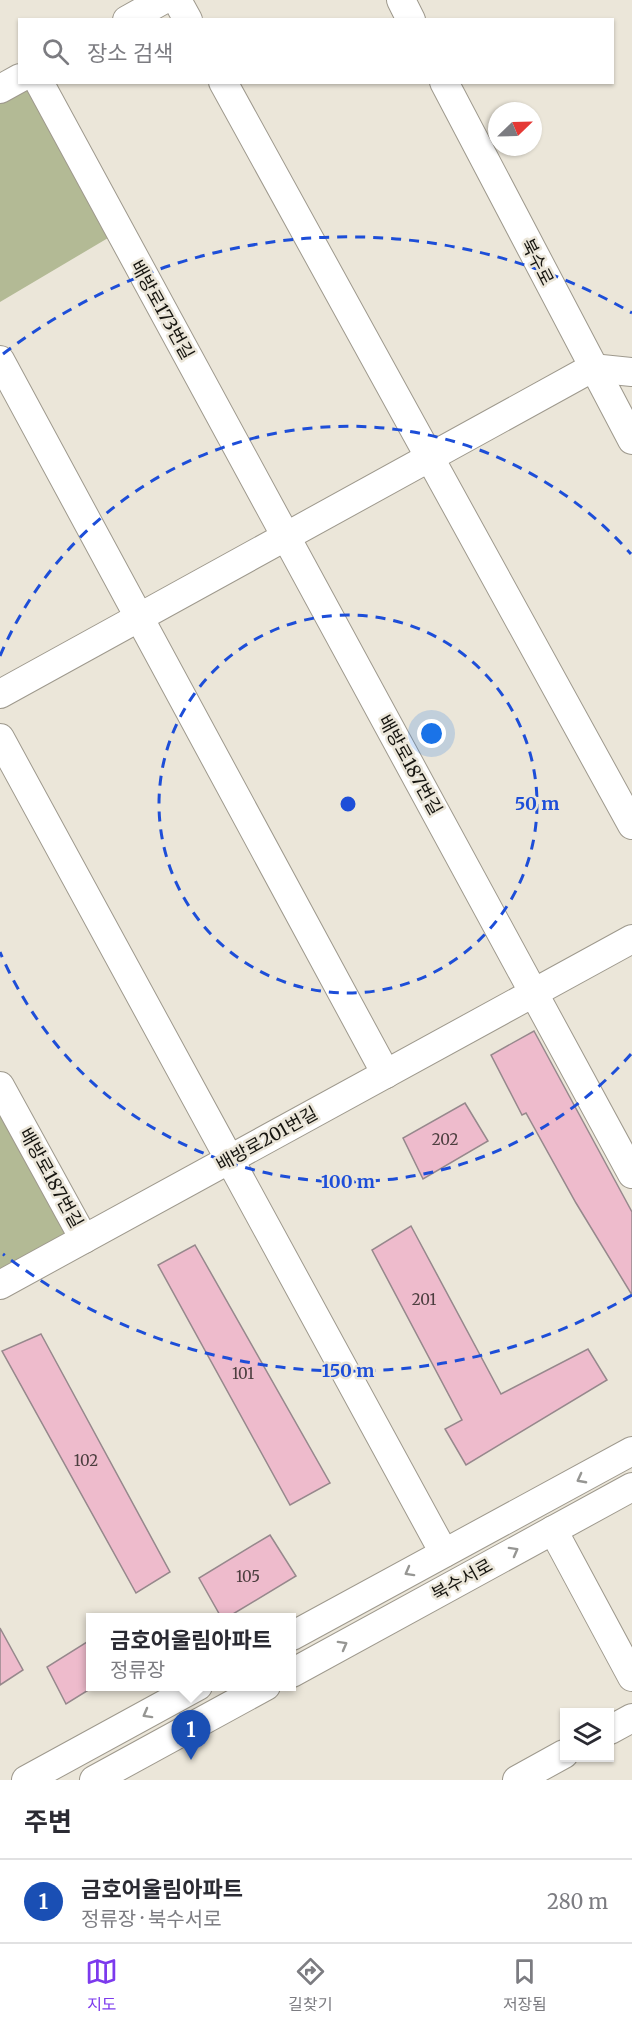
<!DOCTYPE html>
<html lang="ko">
<head>
<meta charset="utf-8">
<style>
	:root { --surface:#fff; --page:#f2f2f3; --text:#2b2b33; --muted:#7c7c81; --line:#e1e1e2; --accent:#7c3aed }
	body { margin:0; font-family:Merriweather,"Noto Sans KR",serif; background:var(--page); color:var(--text) }
	.controls { position:absolute; right:18px; bottom:18px; display:grid; overflow:hidden; border-radius:0px; box-shadow:0 2px 4px #0004 }
	.controls button { width:54px; height:54px; display:grid; place-items:center; padding:0; border:0; border-bottom:2px solid var(--line); background:var(--surface); color:var(--text); font:30px sans-serif }
	.compass { position:absolute; left:488px; top:102px; width:54px; height:54px; border-radius:50%; background:var(--surface); box-shadow:0 2px 4px #0004; rotate:67deg }
	.you { position:absolute; left:432px; top:734px; width:21px; height:21px; margin:-15px; border:4px solid #fff; border-radius:50%; background:#1a73e8; box-shadow:0 0 0 9px #1a73e833 }
	.badge { display:grid; place-items:center; width:39px; height:39px; border-radius:50%; background:var(--accent); color:#fff; font-size:20px; font-weight:700 }
	.pin { position:absolute; translate:-50% -50px; filter:drop-shadow(0 2px 3px #0008) }
	.pin::after { content:''; position:absolute; top:32px; width:21px; height:18px; background:inherit; clip-path:polygon(0 0,100% 0,50% 100%) }
	.popup { position:absolute; left:86px; top:1613px; width:210px; height:78px; box-sizing:border-box; display:grid; place-content:center; border-radius:0px; background:var(--surface); filter:drop-shadow(0 2px 4px #0005); font-size:20px; white-space:nowrap; color:var(--muted) }
	.popup b { font-size:22px; color:var(--text) }
	.popup::after { content:''; position:absolute; left:50%; top:100%; margin-left:-12px; border:12px solid transparent; border-top-color:var(--surface) }
	.list { margin:0; padding:0; list-style:none }
	h2 { display:flex; justify-content:space-between; align-items:center; height:78px; margin:0; padding:0 24px; font-size:26px }
	h2 small { font-size:20px; font-weight:400; color:var(--muted) }
	.list li { display:grid; grid-template-columns:39px 1fr auto; gap:18px; align-items:center; box-sizing:border-box; height:84px; padding:0 24px; border-top:2px solid var(--line) }
	.list b { display:block; font-size:22px; white-space:nowrap }
	.list p { margin:0; font-size:20px; white-space:nowrap; color:var(--muted) }
	.list em { font-size:20px; font-style:normal; color:var(--muted) }
	.icon { flex:none; width:33px; height:33px; fill:none; stroke:currentColor; stroke-width:2; stroke-linecap:round; stroke-linejoin:round }
	.map { position:relative; flex:none; width:632px; height:1780px; overflow:hidden }
	.search { position:absolute; background:var(--surface); box-shadow:0 2px 4px #0004; left:18px; right:18px; top:18px; height:66px; display:flex; align-items:center; gap:15px; box-sizing:border-box; padding:0 21px; border-radius:0px; color:var(--muted); font-size:22px }
	.sheet { height:162px; background:var(--surface) }
	nav { display:flex; justify-content:space-around; align-items:center; box-sizing:border-box; height:84px; border-top:2px solid var(--line); background:var(--surface); font-size:16px; color:var(--muted) }
	nav a { display:grid; justify-items:center; gap:3px }
	nav .on { color:var(--accent) }
	.map>svg:first-child { display:block }
	.green { fill:#b3ba95 }
	.building { fill:#ebc; stroke:#96888c; stroke-width:1.5 }
	.lines { fill:none; stroke-linecap:round; stroke-linejoin:round }
	.minor-casing { stroke:#9e998d; stroke-width:30 }
	.minor { stroke:#fff; stroke-width:28 }
	.oneway { stroke:#969693 }
	.ring { fill:none; stroke:#1d4ed8; stroke-width:3; stroke-dasharray:10 8 }
	.labels { text-anchor:middle; stroke-width:5; stroke-linejoin:round; paint-order:stroke }
	.number-label { font-size:15px; fill:#4c3e3f }
	.street-label { font-size:18px; fill:#161510; stroke:#ebe6d9 }
	.centre { fill:#1d4ed8; stroke:#ebe6d9; stroke-width:3 }
	.ring-label { font-size:18px; text-anchor:middle; font-weight:bold; fill:#1d4ed8; stroke:#ebe6d9; stroke-width:5; stroke-linejoin:round; paint-order:stroke }
</style>
</head>
<body>
<div class="map">
<svg width="632" height="1780" viewBox="0 0 632 1780">
	<rect width="100%" height="100%" fill="#ebe6d9"/>
	<!-- green -->
	<g class="green">
		<path d="M29,86l79,152 -108,64v-199z"/>
		<path d="M0,1101l82,146 -82,45z"/>
	</g>
	<!-- building -->
	<g class="building">
		<path d="M534,1031l98,181v83l-56,-92 -50,-90 -4,2 -31,-60z"/>
		<path d="M465,1103l23,38 -65,38 -20,-41z"/>
		<path d="M411,1226l90,168 87,-45 19,31 -141,85 -21,-36 17,-9 -90,-170z"/>
		<path d="M195,1245l135,238 -40,22 -132,-240z"/>
		<path d="M41,1334l129,238 -34,21 -134,-242z"/>
		<path d="M270,1535l26,41 -68,41h-7l-22,-39z"/>
		<path d="M0,1628l23,42 -23,15z"/>
		<path d="M90,1640v49l-24,15 -19,-37z"/>
	</g>
	<g class="lines">
		<defs>
			<g id="minor">
				<path d="M177,0l11,20"/>
				<path d="M401,0l10,20"/>
				<path d="M127,20l36,-20"/>
				<path d="M39,82l593,1092"/>
				<path d="M223,82l409,743"/>
				<path d="M444,82l188,358"/>
				<path d="M0,89l20,-11"/>
				<path d="M0,360l386,714"/>
				<path d="M0,694l592,-326 40,4"/>
				<path d="M0,738l444,815"/>
				<path d="M0,1086l84,153"/>
				<path d="M0,1285l632,-346"/>
				<path d="M553,1530l79,147"/>
				<path d="M292,1636l340,-185"/>
				<path d="M292,1673l340,-186"/>
				<path d="M610,1730l22,-12"/>
				<path d="M26,1780l172,-94"/>
				<path d="M94,1780l172,-94"/>
				<path d="M517,1780l47,-26"/>
			</g>
		</defs>
		<!-- minor casing -->
		<use href="#minor" class="minor-casing"/>
		<!-- minor -->
		<use href="#minor" class="minor"/>
	</g>
	<!-- one-way arrows -->
	<defs><path id="oneway-chevron" d="M-2-3.5L2.5 0L-2 3.5" fill="none" stroke-width="1.6" stroke-linecap="round" stroke-linejoin="round" transform="scale(1.5)"/></defs>
	<g class="oneway">
		<use href="#oneway-chevron" transform="translate(581 1479) rotate(152)"/>
		<use href="#oneway-chevron" transform="translate(514 1551) rotate(-29)"/>
		<use href="#oneway-chevron" transform="translate(409 1572) rotate(151)"/>
		<use href="#oneway-chevron" transform="translate(343 1645) rotate(-29)"/>
		<use href="#oneway-chevron" transform="translate(147 1714) rotate(151)"/>
	</g>
	<!-- distance rings -->
	<g class="ring">
		<circle cx="348" cy="804" r="189"/>
		<path d="M631 1054A378 378 0 0 1 0 952M0 656A378 378 0 0 1 631 554"/>
		<path d="M632 1295A567 567 0 0 1 3 1254M3 354A567 567 0 0 1 632 313"/>
	</g>
	<g class="labels">
		<!-- number labels -->
		<g class="number-label">
			<text x="445" y="1145">202</text>
			<text x="424" y="1305">201</text>
			<text x="243" y="1379">101</text>
			<text x="86" y="1466">102</text>
			<text x="248" y="1582">105</text>
		</g>
		<!-- street labels -->
		<g class="street-label">
			<text transform="translate(537 262) rotate(63)" y="6">북수로</text>
			<text transform="translate(162 310) rotate(61)" y="6">배방로173번길</text>
			<text transform="translate(410 765) rotate(61)" y="6">배방로187번길</text>
			<text transform="translate(267 1139) rotate(-29)" y="6">배방로201번길</text>
			<text transform="translate(51 1178) rotate(61)" y="6">배방로187번길</text>
			<text transform="translate(462 1580) rotate(-29)" y="6">북수서로</text>
		</g>
	</g>
	<circle cx="348" cy="804" r="9" class="centre"/>
	<g class="ring-label">
		<text x="537" y="810">50 m</text>
		<text x="348" y="1188">100 m</text>
		<text x="348" y="1377">150 m</text>
	</g>
</svg>
<div class="controls">
<button><svg class="icon" aria-label="layers" viewBox="0 0 24 24"><path d="M12 4l9 5-9 5-9-5zM3 14l9 5 9-5"/></svg></button>
</div>
<svg class="compass" viewBox="-18 -18 36 36"><path d="M0-13l5 13h-10z" fill="#e53935"/><path d="M0 13l5-13h-10z" fill="#7c7c81"/></svg>
<div class="you"></div>
<div class="pin badge" style="left:191px;top:1760px;background:#1a4fb4">1</div>
<div class="popup"><b>금호어울림아파트</b>정류장</div>
<div class="search"><svg class="icon" aria-label="search" viewBox="0 0 24 24"><circle cx="10" cy="10" r="6"/><path d="M15 15l6 6"/></svg>장소 검색</div>
</div>
<section class="sheet">
<h2>주변<small></small></h2>
<ul class="list">
<li><span class="badge" style="background:#1a4fb4">1</span><div><b>금호어울림아파트</b><p>정류장 · 북수서로</p></div><em>280 m</em></li>
</ul>
</section>
<nav>
<a class="on"><svg class="icon" aria-label="map" viewBox="0 0 24 24"><path d="M3 6l6-2 6 2 6-2v14l-6 2-6-2-6 2zM9 4v14M15 6v14"/></svg>지도</a>
<a><svg class="icon" aria-label="directions" viewBox="0 0 24 24"><path d="M12 3l9 9-9 9-9-9zM9 14v-3h6M13 9l2 2-2 2"/></svg>길찾기</a>
<a><svg class="icon" aria-label="saved" viewBox="0 0 24 24"><path d="M7 4h10v16l-5-4-5 4z"/></svg>저장됨</a>
</nav>
</body>
</html>
